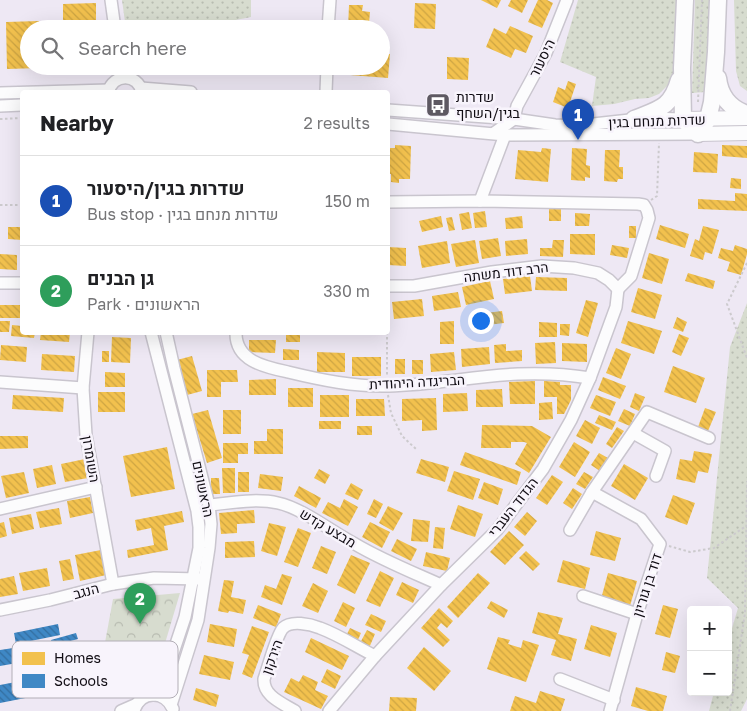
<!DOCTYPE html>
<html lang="en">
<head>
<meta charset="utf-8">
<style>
	:root { --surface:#fff; --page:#f2f2f2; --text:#202124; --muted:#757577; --line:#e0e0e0; --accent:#5e5962 }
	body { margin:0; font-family:"Golos Text",Heebo,sans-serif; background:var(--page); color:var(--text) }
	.controls { position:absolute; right:15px; bottom:15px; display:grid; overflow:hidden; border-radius:5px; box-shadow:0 5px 20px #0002 }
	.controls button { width:45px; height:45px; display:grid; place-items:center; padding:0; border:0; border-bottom:1px solid var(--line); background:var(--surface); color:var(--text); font:25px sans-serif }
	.you { position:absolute; left:480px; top:320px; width:18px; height:18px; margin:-12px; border:4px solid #fff; border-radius:50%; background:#1a73e8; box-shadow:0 0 0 8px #1a73e833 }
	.badge { display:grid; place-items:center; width:32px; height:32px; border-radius:50%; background:var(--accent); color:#fff; font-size:16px; font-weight:700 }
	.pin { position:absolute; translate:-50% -41px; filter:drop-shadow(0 1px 2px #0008) }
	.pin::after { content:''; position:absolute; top:26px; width:18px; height:15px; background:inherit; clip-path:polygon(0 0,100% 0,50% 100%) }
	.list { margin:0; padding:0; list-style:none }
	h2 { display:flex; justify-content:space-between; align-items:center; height:65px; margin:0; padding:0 20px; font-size:21px }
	h2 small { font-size:16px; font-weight:400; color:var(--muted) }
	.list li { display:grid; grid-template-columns:32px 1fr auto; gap:15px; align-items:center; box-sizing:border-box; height:90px; padding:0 20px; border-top:1px solid var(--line) }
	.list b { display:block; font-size:19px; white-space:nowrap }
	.list p { margin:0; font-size:16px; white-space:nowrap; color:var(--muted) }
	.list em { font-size:16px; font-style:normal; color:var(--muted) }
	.icon { flex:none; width:28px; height:28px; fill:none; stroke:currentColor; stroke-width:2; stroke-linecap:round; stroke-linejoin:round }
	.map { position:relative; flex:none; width:747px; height:711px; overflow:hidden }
	.search { position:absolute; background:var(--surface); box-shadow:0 5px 20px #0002; left:20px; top:20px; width:370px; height:55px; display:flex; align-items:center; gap:12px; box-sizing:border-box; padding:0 18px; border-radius:28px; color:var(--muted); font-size:19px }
	.panel { position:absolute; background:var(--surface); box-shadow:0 5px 20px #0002; left:20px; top:90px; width:370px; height:245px; border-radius:5px }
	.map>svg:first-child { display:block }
	.grass { fill:url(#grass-dots) }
	.forest { fill:url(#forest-crowns) }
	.homes { fill:url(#homes-back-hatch) }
	.schools { fill:url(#schools-back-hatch) }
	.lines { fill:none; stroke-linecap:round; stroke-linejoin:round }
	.minor-casing { stroke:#c9c5ce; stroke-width:14 }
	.major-casing { stroke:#c9c5ce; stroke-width:16 }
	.highway-casing { stroke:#c9c5ce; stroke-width:19 }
	.path { stroke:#cccacd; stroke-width:2; stroke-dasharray:2.5 2.5; stroke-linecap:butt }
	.minor { stroke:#fcfcfd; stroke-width:11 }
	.major { stroke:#fcfcfd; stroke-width:14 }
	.highway { stroke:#fcfcfd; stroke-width:16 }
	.labels { text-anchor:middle; stroke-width:5; stroke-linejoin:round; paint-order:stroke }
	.street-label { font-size:14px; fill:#100c13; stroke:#f8f4fc }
	.poi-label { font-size:14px; fill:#100c13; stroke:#f8f4fc; text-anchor:start }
	.key { fill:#f8f4fc; stroke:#b2aeb6; stroke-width:1 }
	.key-label { font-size:14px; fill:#100c13 }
</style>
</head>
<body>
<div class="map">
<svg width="747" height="711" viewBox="0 0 747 711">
	<defs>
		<pattern id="grass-dots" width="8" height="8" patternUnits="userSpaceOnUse" patternTransform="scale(1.25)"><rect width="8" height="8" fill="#d7dccf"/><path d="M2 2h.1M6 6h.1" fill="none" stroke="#b8bcb1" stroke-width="1.8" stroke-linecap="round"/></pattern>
		<pattern id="forest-crowns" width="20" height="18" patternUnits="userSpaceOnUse" patternTransform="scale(1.25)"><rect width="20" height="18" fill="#d7dccf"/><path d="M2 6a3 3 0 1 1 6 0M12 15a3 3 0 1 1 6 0" fill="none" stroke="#b8bcb1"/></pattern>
		<pattern id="homes-back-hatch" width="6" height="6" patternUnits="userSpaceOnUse" patternTransform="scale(1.25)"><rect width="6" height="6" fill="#f2c14e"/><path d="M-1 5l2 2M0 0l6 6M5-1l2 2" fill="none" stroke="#cea543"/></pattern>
		<pattern id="schools-back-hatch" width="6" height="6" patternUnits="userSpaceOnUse" patternTransform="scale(1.25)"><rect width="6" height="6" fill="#3f88c5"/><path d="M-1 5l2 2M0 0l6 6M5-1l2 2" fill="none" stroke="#336e9f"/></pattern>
	</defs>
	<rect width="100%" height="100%" fill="#eee8f4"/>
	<!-- grass -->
	<g class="grass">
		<path d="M122,0h129v17l-61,12h-64z"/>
		<path d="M578,0h99l-3,71 -3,11 -12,12 -10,4 -14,1 -21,5 -22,2 4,-29 -36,-15z"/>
		<path d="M695,0h16l-3,74 -3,18 -13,1z"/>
		<path d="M734,0h13v91l-7,-5 -4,-15z"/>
		<path d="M136,66h54v6l-52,-3z"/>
		<path d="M747,303v396l-6,12h-32l5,-19h14v-50l10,-34 -31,-30 23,-231z"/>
	</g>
	<!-- forest -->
	<path class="forest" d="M180,593l-17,57 -26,41 -42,6 18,-98z"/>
	<!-- homes -->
	<g class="homes">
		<path d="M481,0h20l-4,8z"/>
		<path d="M511,0h17l-6,13 -14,-7z"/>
		<path d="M538,0h9l6,3 -11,25 -14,-6z"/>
		<path d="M96,3v26h-33v-25z"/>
		<path d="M415,3l21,1 -1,25 -21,-1z"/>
		<path d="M349,5h14l-1,6 8,1 -1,11 -2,-1 -1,7h-18z"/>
		<path d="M39,21l1,8h-11v37h11v2l-33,1 -1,-47z"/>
		<path d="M510,26l23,10 -7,17 -11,-4 -4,9 -25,-11 8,-19 12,6z"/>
		<path d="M381,54h9l-2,24 -38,-3v-3h-4l1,-6h34z"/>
		<path d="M447,57l22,1 -1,22 -21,-1z"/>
		<path d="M214,66h37v9l-37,-2z"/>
		<path d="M568,81l8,3 -8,24 -15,-6 5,-15 7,3z"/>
		<path d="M395,145l16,1 -1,33h-11v4l-8,-1v-8h-3v-26h7z"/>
		<path d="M722,145l25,1v12l-25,-2z"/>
		<path d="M542,148l9,1 -3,33 -33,-3 3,-29 23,2z"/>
		<path d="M572,148l15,1 -1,16 4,1v12l-5,-1v4l-14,-1z"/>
		<path d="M605,150h15l-1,17h4v12h-5l-1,3 -13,-1z"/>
		<path d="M694,152l24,2 -1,19 -24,-1z"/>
		<path d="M731,178l10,1v10l-11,-1z"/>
		<path d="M735,193l12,1v17l-49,-2v-10l37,2z"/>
		<rect x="549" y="207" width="12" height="14"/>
		<path d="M485,211l2,16 -12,1 -2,-15z"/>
		<path d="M469,212l3,16 -10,2 -3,-16z"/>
		<path d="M575,213l15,1 -1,12h-14z"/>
		<path d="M441,216l2,11 -21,5 -3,-11z"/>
		<path d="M522,216l1,12 -17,1 -1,-11z"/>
		<path d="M452,217l3,13 -6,1 -3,-13z"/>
		<path d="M20,222h2v18l-14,-1v-12h12z"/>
		<path d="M660,225l29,9 -4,14 -29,-9z"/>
		<rect x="629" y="226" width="7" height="12"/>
		<path d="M703,226l16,4 -7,24 -7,-2 -2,8 -13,-4 5,-17 4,2z"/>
		<path d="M570,234h25v21l-25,-1z"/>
		<path d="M498,238l3,18 -19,3 -3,-18z"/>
		<path d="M527,239l1,15 -22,2 -1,-15z"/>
		<path d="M475,240l4,23 -23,4 -5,-23z"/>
		<path d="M553,240h11l-1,17 -23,-1v-8h12z"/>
		<path d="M447,241l3,22 -28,5 -4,-22z"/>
		<path d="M612,245l17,3 -2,10 -17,-3z"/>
		<path d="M735,245l12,4v5l-6,21 -14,-4 3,-9 -12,-4 3,-10 12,3z"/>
		<path d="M388,247l18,1v18l-18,-1z"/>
		<path d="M649,253l20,6 -7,25 -20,-6z"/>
		<path d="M0,254l17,1v15l-17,-1z"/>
		<path d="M688,273l27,8 -2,8 -28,-8z"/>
		<path d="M530,276l2,15 -27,3 -2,-15z"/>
		<path d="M536,277l31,1v13l-32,-1z"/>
		<path d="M490,281l4,18 -28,6 -4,-18z"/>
		<path d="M638,288l24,7 -7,24 -24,-7z"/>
		<path d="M458,292l3,15 -27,4 -2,-15z"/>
		<path d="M422,299l2,17 -30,3 -2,-17z"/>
		<path d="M586,300l12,3 -10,34 -12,-4z"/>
		<rect x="0" y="305" width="22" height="13"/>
		<path d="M502,311l2,12 -25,3 -1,-12z"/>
		<path d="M677,317l10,5 -4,10 -10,-4z"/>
		<path d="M0,321h10l-1,11h-9z"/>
		<path d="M454,321v23h-14v-22z"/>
		<path d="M628,321l34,10 -8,23 -33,-11z"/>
		<path d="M539,322l18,1v14h-18z"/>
		<path d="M560,324h10l-1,12 -9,-1z"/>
		<path d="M12,325l10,1v6h13l-1,6 -23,-2z"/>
		<path d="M41,332h29l-1,10 -29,-2z"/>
		<rect x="286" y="332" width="14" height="10"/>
		<path d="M679,334l10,4 -8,18 -9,-4z"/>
		<path d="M112,337l19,1 -1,25 -19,-1z"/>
		<path d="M249,340h27l-1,13 -26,-1z"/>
		<path d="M555,342l1,21 -20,1 -1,-21z"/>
		<path d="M562,343l25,1v18l-25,-1z"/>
		<path d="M506,344v7l16,-1v11l-27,2 -1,-18z"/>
		<path d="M1,345l26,2 -1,15 -26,-2z"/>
		<path d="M489,347l1,17 -28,3 -1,-18z"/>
		<path d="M616,348l15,6 -10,25 -15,-6z"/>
		<path d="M283,349l16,1v10h-16z"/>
		<rect x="102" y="351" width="7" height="11"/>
		<path d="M317,352l28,1v19h-28z"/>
		<path d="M454,352l2,18 -25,2 -1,-18z"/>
		<path d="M42,354l33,2 -1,16 -33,-2z"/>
		<path d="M192,356l10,35 -15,4 -10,-35z"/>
		<rect x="352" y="357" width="29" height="19"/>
		<rect x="395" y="359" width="10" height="15"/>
		<rect x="412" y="360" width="11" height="14"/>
		<path d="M673,366l32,12 -9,25 -32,-11z"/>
		<path d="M207,370h30l1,12h-17v15h-14z"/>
		<path d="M105,372l20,1v14h-20z"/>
		<path d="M603,377l23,9 -6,13 -22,-9z"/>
		<path d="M276,379v16h-27v-15z"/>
		<path d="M535,381v23h-25l-1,-22z"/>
		<path d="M544,381l16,1v3h11v15l-7,14h-7v-17h-13z"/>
		<rect x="288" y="388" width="25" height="19"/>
		<path d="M502,389l1,18h-27v-17z"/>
		<rect x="98" y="392" width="27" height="20"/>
		<path d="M467,393l1,18 -25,1v-18z"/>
		<path d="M635,393l10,4 -6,14 -9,-4z"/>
		<path d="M13,395l51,3 -1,14 -51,-3z"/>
		<rect x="320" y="395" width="29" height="22"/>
		<path d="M596,395l20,7 -6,14 -20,-8z"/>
		<path d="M436,398l1,32 -15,1v-11l-20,1v-22z"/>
		<path d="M356,399h28l1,17h-29z"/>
		<path d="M552,402l1,17 -14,1v-17z"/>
		<path d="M705,408l11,4 -8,19 -10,-4z"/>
		<path d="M624,409l11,5 -5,12 -12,-5z"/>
		<path d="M208,410l14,48 -15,5 -15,-49z"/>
		<rect x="223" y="410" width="18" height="24"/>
		<path d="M599,415l17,7 -4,8 -17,-7z"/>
		<path d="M585,420l15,8 -8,16 -16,-8z"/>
		<rect x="319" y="421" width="22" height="8"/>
		<path d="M482,425l50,1 19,11 -22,36 -14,-9 12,-21 -3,-1h-13v6h-30z"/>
		<rect x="357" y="426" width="15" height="9"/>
		<path d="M617,427l7,4 -12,17 -6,-4z"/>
		<path d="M267,429h16v25h-29v-13h13z"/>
		<path d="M0,436h28v12l-28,1z"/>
		<path d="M574,442l16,10 -15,25 -16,-10z"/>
		<path d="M223,443h25v11h-10v9h-15z"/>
		<path d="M167,447l8,42 -44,8 -8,-41z"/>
		<path d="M694,451l18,3 -4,19 -10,-2 -3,12 -19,-4 4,-20 12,2z"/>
		<path d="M465,452l56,20 -4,13 -57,-20z"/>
		<path d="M599,453l9,5 -8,13 -9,-6z"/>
		<path d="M85,459l3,19 -23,4 -4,-18z"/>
		<path d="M421,459l28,8 -4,15 -29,-9z"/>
		<path d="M624,464l24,14 -13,22 -24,-14z"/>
		<path d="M52,465l4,19 -19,4 -4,-19z"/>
		<path d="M222,468h13v25h-12z"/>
		<path d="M319,469l11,6 -5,9 -11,-6z"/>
		<path d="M454,471l26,8 -7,21 -26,-9z"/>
		<path d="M24,472l5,21 -23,5 -5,-22z"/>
		<rect x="238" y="472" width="11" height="20"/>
		<path d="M584,472l9,5 -8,12 -9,-5z"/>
		<path d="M260,474l23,3 -2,14 -23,-3z"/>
		<path d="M552,475l11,7 -16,23 -11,-7z"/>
		<path d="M211,478h8l1,16h-9z"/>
		<path d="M484,482l19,7 -5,16 -20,-7z"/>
		<path d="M351,483l12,7 -5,10 -13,-6z"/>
		<path d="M299,486l22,12 -5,10 -22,-12z"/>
		<path d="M573,488l9,6 -10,15 -9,-6z"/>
		<path d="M673,495l22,8 -8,22 -22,-8z"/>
		<path d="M90,497l3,16 -23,5 -3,-17z"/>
		<path d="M344,499l14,8 -10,19 -26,-13 6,-11 12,6z"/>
		<path d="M374,499l9,5 -7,14 -9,-4z"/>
		<path d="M458,505l25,9 -8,23 -25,-8z"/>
		<path d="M388,506l15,7 -10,18 -14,-8z"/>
		<path d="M59,508l3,16 -22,4 -4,-16z"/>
		<path d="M254,510l1,13 -18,1v9l-16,1 -2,-21z"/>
		<path d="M182,511l2,11 -20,4 4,24 -40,8 -1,-8 27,-5 -3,-17 -14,3 -2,-11z"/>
		<path d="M527,512l10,9 -12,15 -11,-9z"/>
		<path d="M31,514l3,15 -22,5 -3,-16z"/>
		<path d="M413,519l17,2 -2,21 -17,-1z"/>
		<path d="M4,522l3,14 -7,2v-15z"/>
		<path d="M370,522l20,10 -8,16 -20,-11z"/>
		<path d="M269,523l17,4 -9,29 -16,-5z"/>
		<path d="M435,527l10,1 -2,21 -10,-1z"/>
		<path d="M298,528l13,5 -13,34 -14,-5z"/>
		<path d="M509,531l15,14 -19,20 -15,-13z"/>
		<path d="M596,531l25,7 -6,23 -25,-6z"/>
		<path d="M397,539l20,10 -6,12 -20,-10z"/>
		<path d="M254,541l1,16 -30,1v-16z"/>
		<path d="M321,546l15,6 -9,22 -15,-6z"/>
		<path d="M101,550l5,25 -26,6 -5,-26z"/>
		<path d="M526,551l14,13 -7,7 -14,-13z"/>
		<path d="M426,552l24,6 -3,13 -24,-5z"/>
		<path d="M351,555l19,8 -15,31 -18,-9z"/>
		<path d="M70,559l4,20 -11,2 -4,-20z"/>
		<path d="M563,560l27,8 -5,21 -28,-7z"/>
		<path d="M47,568l3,18 -27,5 -4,-18z"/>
		<path d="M380,571l14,7 -14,29 -14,-6z"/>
		<path d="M478,573l12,10 -32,35 -11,-11z"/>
		<path d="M608,573l29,8 -7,25 -29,-7z"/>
		<path d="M282,574l10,3 -10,28 -21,-8 4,-12 11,4z"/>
		<path d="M14,576l4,18 -18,3v-18z"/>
		<path d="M224,580l10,1 -3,16 15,3 -3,14 -14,-3 -1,2 -10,-2z"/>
		<path d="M402,582l17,8 -6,13 -17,-8z"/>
		<path d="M313,583l15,8 -10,22 -16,-7z"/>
		<path d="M491,601l17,9 -4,8 -17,-10z"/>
		<path d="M343,602l12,6 -9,19 -12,-6z"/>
		<path d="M258,605l23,9 -5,13 -23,-9z"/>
		<path d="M663,605l15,4 -8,29 -15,-4z"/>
		<path d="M439,608l14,13 -6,7 -6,-5 -4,5 13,12 -7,7 -22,-19z"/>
		<path d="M538,612l25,6 -5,16 19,5 -6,22 -20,-6 5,-15 -24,-7z"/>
		<path d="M371,614l15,7 -5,11 -16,-7z"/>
		<path d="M210,624l27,5 -3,18 -27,-5z"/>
		<path d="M591,625l26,8 -7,24 -26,-8z"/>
		<path d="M252,626l17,6 -17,46 -10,-4 7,-19 -7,-2z"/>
		<path d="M350,628l11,5 -4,9 -11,-6z"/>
		<path d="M367,630l8,4 -6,14 -9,-5z"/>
		<path d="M498,637l12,3 -2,4 13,4 2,-8 16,5 -13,37 -39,-13z"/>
		<path d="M311,638l38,18 -7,14 -37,-18z"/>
		<path d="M424,647l27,24 -17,20 -27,-23z"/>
		<path d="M666,652l14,4 -5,17 -13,-3z"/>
		<path d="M204,655l30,7 -4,18 -31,-6z"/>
		<path d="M327,669l14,7 -6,13 -14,-7z"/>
		<path d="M303,675l15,7 -3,8 13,6 -7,13 -37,-17 7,-14 8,4z"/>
		<path d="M636,687l31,9 -4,15h-15l-17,-5z"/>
		<path d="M196,688l23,7 -3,12 -23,-7z"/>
		<path d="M540,691l25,8 -4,12h-51l5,-15 21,7z"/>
		<path d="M390,697l27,1 -1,13h-27z"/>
	</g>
	<!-- schools -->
	<g class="schools">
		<path d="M58,624l2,11 -44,9 -2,-11z"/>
		<path d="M76,633l2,6 -26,7 -1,-6z"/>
		<path d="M20,647l3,15 -23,4v-16z"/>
		<path d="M68,672l3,17 -71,14v-18z"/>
	</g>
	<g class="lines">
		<defs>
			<g id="minor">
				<path d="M111,0l4,29"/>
				<path d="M328,29l2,-29"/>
				<path d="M141,88l50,4"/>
				<path d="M108,92c6,-19 29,-19 34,0"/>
				<path d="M326,92l1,-26"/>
				<path d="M0,93l109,-3"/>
				<path d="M0,106l22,-1"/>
				<path d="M388,110l126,9 41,6 20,1 73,-8 35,1"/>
				<path d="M388,124l117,11 193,-1"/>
				<path d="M494,133l20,-14 3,-13 29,-53 21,-53"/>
				<path d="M480,201l25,-66"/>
				<path d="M388,202l92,-1 158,3 6,1 3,5 2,8 -18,58 -13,13"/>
				<path d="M0,283h22"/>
				<path d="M388,286h26l78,-14 50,-6 32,2 24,5 11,7 9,9"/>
				<path d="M88,332l-5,56 3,47 27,149"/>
				<path d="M151,332l46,179 2,16v21l-14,69 -20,60 -12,18"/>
				<path d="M166,332l8,36 35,137 2,19 -2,24 -11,72 -27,85"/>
				<path d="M236,332c-1,29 29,35 52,40 33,8 67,15 101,14 43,-1 86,-10 129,-12 24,-1 48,0 72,4"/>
				<path d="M0,382l83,6"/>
				<path d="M633,433l32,18 -9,25"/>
				<path d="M592,492l49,27 19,25 -23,70 -27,97"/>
				<path d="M209,505c22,-2 47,-7 69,-2 24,5 54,29 77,41 27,16 57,28 86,41"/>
				<path d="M0,509l96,-22"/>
				<path d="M570,530l22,-38 55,-80 62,26"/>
				<path d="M583,596l54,18"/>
				<path d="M0,610l50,-10 63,-16 41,-6 46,1"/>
				<path d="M560,679l54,21"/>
				<path d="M121,711l16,-7"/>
				<path d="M134,711c6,-21 31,-21 39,-2"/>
				<path d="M295,711c-13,-8 -32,-15 -31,-32 4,-11 12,-43 19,-51 8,-8 27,-4 37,0 19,7 37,19 55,28"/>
				<path d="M329,711l46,-55 66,-71 56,-55 46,-61 28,-49 19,-42 26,-71 2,-18"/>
			</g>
			<g id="major">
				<path d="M683,119l64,-1"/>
				<path d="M698,134l49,-1"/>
			</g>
			<g id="highway">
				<path d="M685,0l-3,68 1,51 15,15 10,-15 4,-17 4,-50 2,-52"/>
				<path d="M718,78c2,18 11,30 29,36"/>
				<path d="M634,119c25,-10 37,-11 45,-39"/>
			</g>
		</defs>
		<!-- minor casing -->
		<use href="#minor" class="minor-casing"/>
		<!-- major casing -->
		<use href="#major" class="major-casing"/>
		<!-- highway casing -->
		<use href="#highway" class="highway-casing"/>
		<!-- path -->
		<g class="path">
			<path d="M698,102l4,-102"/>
			<path d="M0,119l22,-1"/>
			<path d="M651,200l6,-4 2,-53"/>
			<path d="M0,205h22"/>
			<path d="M747,263l-20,41 20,54"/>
			<path d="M387,332v43"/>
			<path d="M388,395l3,18 11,23 14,13"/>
			<path d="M669,546l21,6 24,-4 32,-22"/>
			<path d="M730,711l15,-98 2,-132"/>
		</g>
		<!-- minor -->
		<use href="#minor" class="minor"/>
		<!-- major -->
		<use href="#major" class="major"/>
		<!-- highway -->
		<use href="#highway" class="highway"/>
	</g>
	<!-- icons -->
	<defs>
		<symbol id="bus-square" viewBox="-11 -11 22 22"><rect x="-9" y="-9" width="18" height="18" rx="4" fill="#5e5962" stroke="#f8f4fc"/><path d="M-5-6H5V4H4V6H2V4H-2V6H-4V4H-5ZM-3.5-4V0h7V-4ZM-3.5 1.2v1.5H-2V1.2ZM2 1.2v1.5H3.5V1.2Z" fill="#fff"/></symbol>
	</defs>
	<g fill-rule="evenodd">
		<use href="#bus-square" x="424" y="91" width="28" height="28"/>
	</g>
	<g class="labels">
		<!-- street labels -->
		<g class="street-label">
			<text transform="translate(542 58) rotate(-64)" y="5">היסעור</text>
			<text transform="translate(657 121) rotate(-2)" y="5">שדרות מנחם בגין</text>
			<text transform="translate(506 272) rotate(-7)" y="5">הרב דוד משתה</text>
			<text transform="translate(417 382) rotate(-3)" y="5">הבריגדה היהודית</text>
			<text transform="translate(91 459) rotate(80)" y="5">השומרון</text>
			<text transform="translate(203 489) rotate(78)" y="5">הראשונים</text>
			<text transform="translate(513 507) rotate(-52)" y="5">הגדוד העברי</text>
			<text transform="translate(328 528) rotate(31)" y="5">מבצע קדש</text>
			<text transform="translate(647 585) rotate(-72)" y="5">דוד בן גוריון</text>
			<text transform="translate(86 591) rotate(-15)" y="5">הנגב</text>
			<text transform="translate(272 657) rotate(-70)" y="5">הירקון</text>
		</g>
		<!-- poi labels -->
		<g class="poi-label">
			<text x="456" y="102">שדרות<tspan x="456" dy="16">בגין/השחף</tspan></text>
		</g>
	</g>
	<!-- legend -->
	<rect x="12" y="641" width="166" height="57" rx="8" class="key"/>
	<rect x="22" y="652" width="23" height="13" fill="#f2c14e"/>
	<rect x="22" y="674" width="23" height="14" fill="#3f88c5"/>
	<g class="key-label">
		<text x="54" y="663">Homes</text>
		<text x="54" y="686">Schools</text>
	</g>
</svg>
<div class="controls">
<button>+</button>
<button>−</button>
</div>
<div class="you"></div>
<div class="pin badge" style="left:578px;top:140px;background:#1a4fb4">1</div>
<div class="pin badge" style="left:140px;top:624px;background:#2e9e5b">2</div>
<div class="search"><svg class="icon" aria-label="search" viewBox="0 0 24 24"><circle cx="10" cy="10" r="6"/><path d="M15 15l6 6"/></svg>Search here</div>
<section class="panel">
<h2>Nearby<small>2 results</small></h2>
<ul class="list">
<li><span class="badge" style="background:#1a4fb4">1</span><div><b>שדרות בגין/היסעור</b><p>Bus stop · שדרות מנחם בגין</p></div><em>150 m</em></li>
<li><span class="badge" style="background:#2e9e5b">2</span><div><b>גן הבנים</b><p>Park · הראשונים</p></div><em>330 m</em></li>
</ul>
</section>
</div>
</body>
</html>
